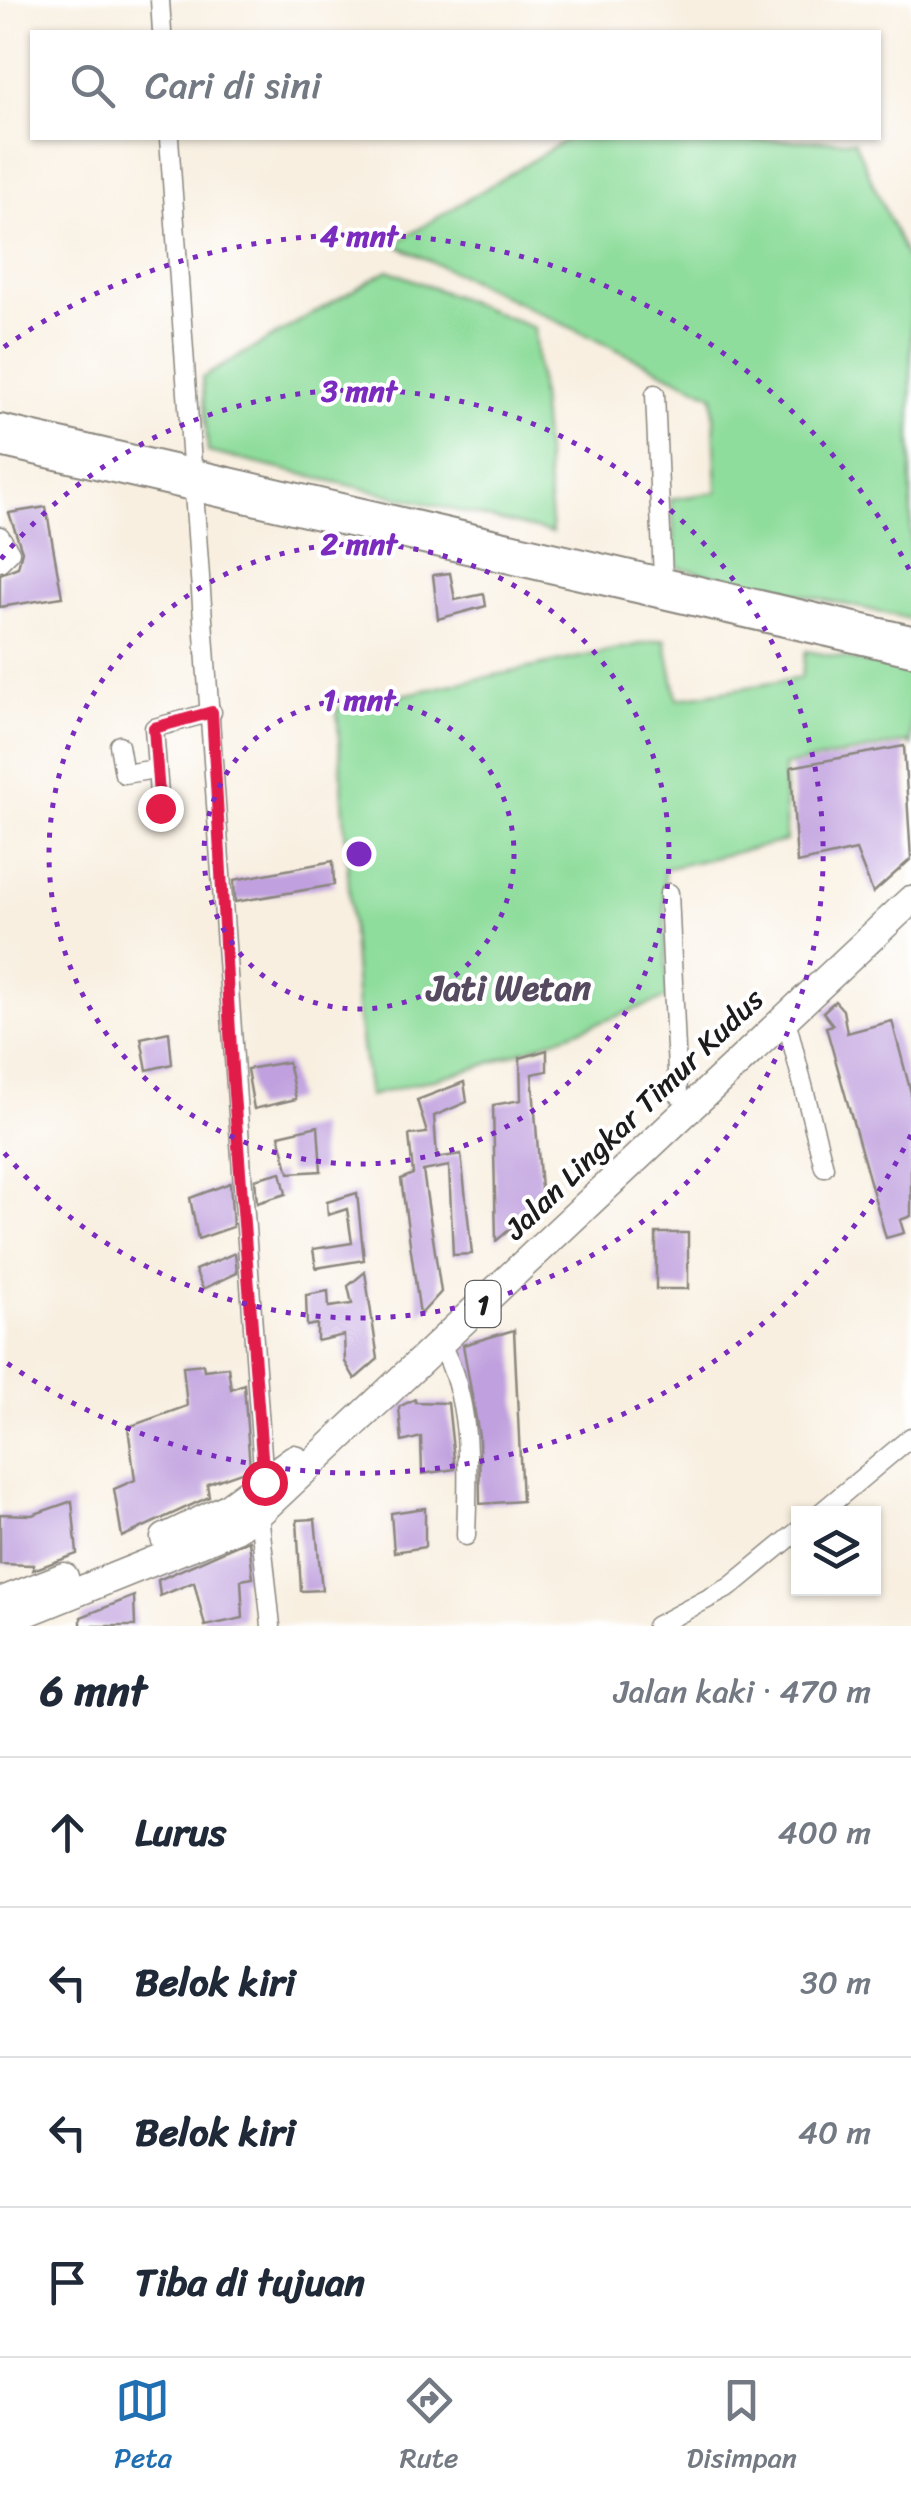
<!DOCTYPE html>
<html lang="id">
<head>
<meta charset="utf-8">
<style>
	:root { --surface:#fff; --page:#f6f6f7; --text:#1f2937; --muted:#747a83; --line:#e0e1e3; --accent:#1f6fb2 }
	body { margin:0; font-family:Sriracha,sans-serif; background:var(--page); color:var(--text) }
	.controls { position:absolute; right:30px; bottom:30px; display:grid; overflow:hidden; border-radius:0px; box-shadow:0 2px 8px #0004 }
	.controls button { width:90px; height:90px; display:grid; place-items:center; padding:0; border:0; border-bottom:2px solid var(--line); background:var(--surface); color:var(--text); font:50px sans-serif }
	.stop { position:absolute; width:30px; height:30px; margin:-22px; border:8px solid #e11d48; border-radius:50%; background:#fff }
	.stop.end { background:#e11d48; border-color:#fff; box-shadow:0 2px 10px #0008 }
	.list { margin:0; padding:0; list-style:none }
	h2 { display:flex; justify-content:space-between; align-items:center; height:130px; margin:0; padding:0 40px; font-size:42px }
	h2 small { font-size:32px; font-weight:400; color:var(--muted) }
	.list li { display:grid; grid-template-columns:65px 1fr auto; gap:30px; align-items:center; box-sizing:border-box; height:150px; padding:0 40px; border-top:2px solid var(--line) }
	.list b { display:block; font-size:38px; white-space:nowrap }
	.list em { font-size:32px; font-style:normal; color:var(--muted) }
	.icon { flex:none; width:55px; height:55px; fill:none; stroke:currentColor; stroke-width:2; stroke-linecap:round; stroke-linejoin:round }
	.map { position:relative; flex:none; width:911px; height:1626px; overflow:hidden }
	.search { position:absolute; background:var(--surface); box-shadow:0 2px 8px #0004; left:30px; right:30px; top:30px; height:110px; display:flex; align-items:center; gap:25px; box-sizing:border-box; padding:0 35px; border-radius:0px; color:var(--muted); font-size:38px }
	.sheet { height:730px; background:var(--surface) }
	nav { display:flex; justify-content:space-around; align-items:center; box-sizing:border-box; height:140px; border-top:2px solid var(--line); background:var(--surface); font-size:28px; color:var(--muted) }
	nav a { display:grid; justify-items:center; gap:5px }
	nav .on { color:var(--accent) }
	.map>svg:first-child { display:block }
	.green { fill:#8fdd9c; stroke:#567c5c; stroke-width:2.5 }
	.building { fill:#c0a0de }
	.lines { fill:none; stroke-linecap:round; stroke-linejoin:round }
	.minor-casing { stroke:#8a867e; stroke-width:21 }
	.major-casing { stroke:#8a867e; stroke-width:26 }
	.highway-casing { stroke:#8a867e; stroke-width:31 }
	.minor { stroke:#fff; stroke-width:18 }
	.major { stroke:#fff; stroke-width:22 }
	.highway { stroke:#fff; stroke-width:28 }
	.route { stroke:#e11d48; stroke-width:12 }
	.ring { fill:none; stroke:#7b2cbf; stroke-width:5; stroke-dasharray:5 10 }
	.labels { text-anchor:middle; stroke-width:8; stroke-linejoin:round; paint-order:stroke }
	.shield { fill:#fff; stroke:#606060; stroke-width:2.5 }
	.shield-label { font-size:28px; font-weight:bold; fill:#1c1c1c }
	.street-label { font-size:30px; fill:#1c1c1c; stroke:#fff }
	.quarter-label { font-size:35px; font-weight:bold; fill:#554a60; stroke:#fff }
	.centre { fill:#7b2cbf; stroke:#fff; stroke-width:5 }
	.ring-label { font-size:30px; text-anchor:middle; font-weight:bold; fill:#7b2cbf; stroke:#fff; stroke-width:8; stroke-linejoin:round; paint-order:stroke }
</style>
</head>
<body>
<div class="map">
<svg width="911" height="1626" viewBox="0 0 911 1626">
	<rect width="100%" height="100%" fill="#fff"/>
	<filter id="ink" filterUnits="userSpaceOnUse"><feTurbulence type="fractalNoise" baseFrequency=".01" numOctaves="2"/><feDisplacementMap in="SourceGraphic" scale="20" xChannelSelector="R" yChannelSelector="G"/><feConvolveMatrix kernelMatrix="1 2 1 2 8 2 1 2 1" color-interpolation-filters="sRGB"/></filter>
	<filter id="wash" filterUnits="userSpaceOnUse"><feTurbulence type="fractalNoise" baseFrequency=".0048" numOctaves="4" result="noise"/><feDisplacementMap in="SourceGraphic" scale="40" xChannelSelector="R" yChannelSelector="G"/><feGaussianBlur stdDeviation="2.25" result="paint"/><feColorMatrix in="noise" values="0 0 0 0 0 0 0 0 0 0 0 0 0 0 0 0 0 1.4 0 .05"/><feComposite in="paint" operator="in"/></filter>
	<g filter="url(#wash)">
		<rect width="100%" height="100%" fill="#f8efe0"/>
		<!-- green -->
		<g class="green">
			<path d="M569,138l285,3 57,127v351l-234,-52 -6,-68 46,-7 -4,-97 -319,-151z"/>
			<path d="M388,270l146,58 18,205 -344,-81 -6,-74z"/>
			<path d="M665,639l12,60 124,-21 5,-27 105,19v78l-2,-6 -125,24 2,75 -122,28 3,129 -188,69 -110,29 -12,-87 -20,-300z"/>
		</g>
		<g id="blocks">
			<!-- building -->
			<g class="building">
				<path d="M46,507l16,90 -62,10v-33l18,-7 4,-16 -13,-38z"/>
				<path d="M450,573l5,27 29,-6 2,12 -48,13 -5,-44z"/>
				<path d="M904,746l7,113 -38,34 -17,-43 -59,13 -6,-96z"/>
				<path d="M333,861l1,24 -99,17 -1,-22z"/>
				<path d="M835,1001l8,9 4,23 45,-12 19,72v123l-11,4 4,13 -18,5 -60,-211 7,-2 -10,-13z"/>
				<path d="M169,1032l3,32 -25,6 -6,-32z"/>
				<path d="M547,1050v21l-15,3 10,128 -46,39 -3,-136 28,-5 -1,-42z"/>
				<path d="M288,1062l8,37 -42,10 -7,-40z"/>
				<path d="M464,1082l3,20 -33,14 3,42 24,-4 11,100 -19,1 -4,-89 -26,5 18,121 -21,23 -19,-136 12,-5 -4,-39 18,-2 -10,-33z"/>
				<path d="M318,1126l3,45 -32,2 -10,-38z"/>
				<path d="M281,1172l5,22 -29,9 -2,-24z"/>
				<path d="M230,1183l3,44 -35,12 -8,-41z"/>
				<path d="M357,1193l7,67 -48,8 -3,-19 39,-6 -5,-34 -19,6 -1,-13z"/>
				<rect x="656" y="1233" width="32" height="56"/>
				<path d="M235,1253l2,20 -34,16 -8,-19z"/>
				<path d="M365,1272l13,87 -23,20 -10,-17 -1,-27 -27,6v-17l-10,2 -1,-31 22,-4 1,16 23,-3 -4,-18z"/>
				<path d="M514,1330l8,171 -42,3 -1,-68 -16,-91z"/>
				<path d="M203,1364l1,6 24,-3 3,22 13,-5 6,85 -43,15 2,13 -87,40 -8,-48 21,-9 -7,-53 59,-21 -4,-40z"/>
				<path d="M415,1399v3l33,1 7,66 -33,5 -1,-37 -19,5 -3,-35z"/>
				<path d="M72,1501l5,53 -44,16v-5l-33,-1v-50l32,1z"/>
				<path d="M425,1508v39l-31,5 -3,-39z"/>
				<path d="M315,1519l7,71 -21,1 -4,-71z"/>
				<path d="M249,1540l4,38 -12,2 2,38 -38,8 -11,-44 -34,14 -2,-16z"/>
				<path d="M134,1596l1,30h-54v-9z"/>
			</g>
		</g>
	</g>
	<g filter="url(#ink)">
		<use href="#blocks" fill-opacity="0" stroke="#8a867e" stroke-width="2.5"/>
		<g class="lines">
			<defs>
				<g id="minor">
					<path d="M160,0l2,32"/>
					<path d="M169,138l95,1345"/>
					<path d="M655,394l8,184"/>
					<path d="M0,536l10,16 -10,10"/>
					<path d="M119,745l5,29 32,-5"/>
					<path d="M160,808l-6,-80 58,-16"/>
					<path d="M669,893l9,201"/>
					<path d="M785,1015l39,152"/>
					<path d="M441,1345c32,58 27,126 25,191"/>
					<path d="M259,1513l12,113"/>
					<path d="M819,1514l92,-77"/>
					<path d="M656,1626l74,-39 68,-56"/>
				</g>
				<g id="major">
					<path d="M0,426l911,211"/>
					<path d="M0,445l911,209"/>
				</g>
				<g id="highway">
					<path d="M165,1538l62,-30 67,-49"/>
					<path d="M0,1602l64,-25"/>
					<path d="M0,1623l236,-95 23,-15 652,-613"/>
				</g>
			</defs>
			<!-- minor casing -->
			<use href="#minor" class="minor-casing"/>
			<!-- major casing -->
			<use href="#major" class="major-casing"/>
			<!-- highway casing -->
			<use href="#highway" class="highway-casing"/>
			<!-- minor -->
			<use href="#minor" class="minor"/>
			<!-- major -->
			<use href="#major" class="major"/>
			<!-- highway -->
			<use href="#highway" class="highway"/>
		</g>
	</g>
	<g class="lines" filter="url(#ink)">
		<!-- route -->
		<path class="route" d="M160,808l-6,-80 58,-16 20,356 32,414"/>
	</g>
	<!-- distance rings -->
	<g class="ring">
		<circle cx="359" cy="854" r="155"/>
		<circle cx="359" cy="854" r="310"/>
		<path d="M1 559A464 464 0 1 1 1 1149"/>
		<path d="M911 1135A619 619 0 0 1 4 1361M4 347A619 619 0 0 1 911 573"/>
	</g>
	<g class="labels">
		<!-- shield labels -->
		<rect class="shield" x="465.5" y="1281" width="35" height="46" rx="8"/>
		<g class="shield-label">
			<text x="483" y="1314">1</text>
		</g>
		<!-- street labels -->
		<g class="street-label">
			<text transform="translate(634 1114) rotate(-44)" y="10">Jalan Lingkar Timur Kudus</text>
		</g>
		<!-- quarter labels -->
		<g class="quarter-label">
			<text x="509" y="1000">Jati Wetan</text>
		</g>
	</g>
	<circle cx="359" cy="854" r="15" class="centre"/>
	<g class="ring-label">
		<text x="359" y="246">4 mnt</text>
		<text x="359" y="401">3 mnt</text>
		<text x="359" y="554">2 mnt</text>
		<text x="359" y="710">1 mnt</text>
	</g>
</svg>
<div class="controls">
<button><svg class="icon" aria-label="layers" viewBox="0 0 24 24"><path d="M12 4l9 5-9 5-9-5zM3 14l9 5 9-5"/></svg></button>
</div>
<div class="stop" style="left:264px;top:1482px"></div>
<div class="stop end" style="left:160px;top:808px"></div>
<div class="search"><svg class="icon" aria-label="search" viewBox="0 0 24 24"><circle cx="10" cy="10" r="6"/><path d="M15 15l6 6"/></svg>Cari di sini</div>
</div>
<section class="sheet">
<h2>6 mnt<small>Jalan kaki · 470 m</small></h2>
<ul class="list">
<li><svg class="icon" aria-label="ahead" viewBox="0 0 24 24"><path d="M12 20V5M6 11l6-6 6 6"/></svg><div><b>Lurus</b></div><em>400 m</em></li>
<li><svg class="icon" aria-label="left" viewBox="0 0 24 24"><path d="M17 20v-9H6M10 6l-5 5 5 5"/></svg><div><b>Belok kiri</b></div><em>30 m</em></li>
<li><svg class="icon" aria-label="left" viewBox="0 0 24 24"><path d="M17 20v-9H6M10 6l-5 5 5 5"/></svg><div><b>Belok kiri</b></div><em>40 m</em></li>
<li><svg class="icon" aria-label="arrive" viewBox="0 0 24 24"><path d="M6 21V4h12l-3 4 3 4H6"/></svg><div><b>Tiba di tujuan</b></div></li>
</ul>
</section>
<nav>
<a class="on"><svg class="icon" aria-label="map" viewBox="0 0 24 24"><path d="M3 6l6-2 6 2 6-2v14l-6 2-6-2-6 2zM9 4v14M15 6v14"/></svg>Peta</a>
<a><svg class="icon" aria-label="directions" viewBox="0 0 24 24"><path d="M12 3l9 9-9 9-9-9zM9 14v-3h6M13 9l2 2-2 2"/></svg>Rute</a>
<a><svg class="icon" aria-label="saved" viewBox="0 0 24 24"><path d="M7 4h10v16l-5-4-5 4z"/></svg>Disimpan</a>
</nav>
</body>
</html>
